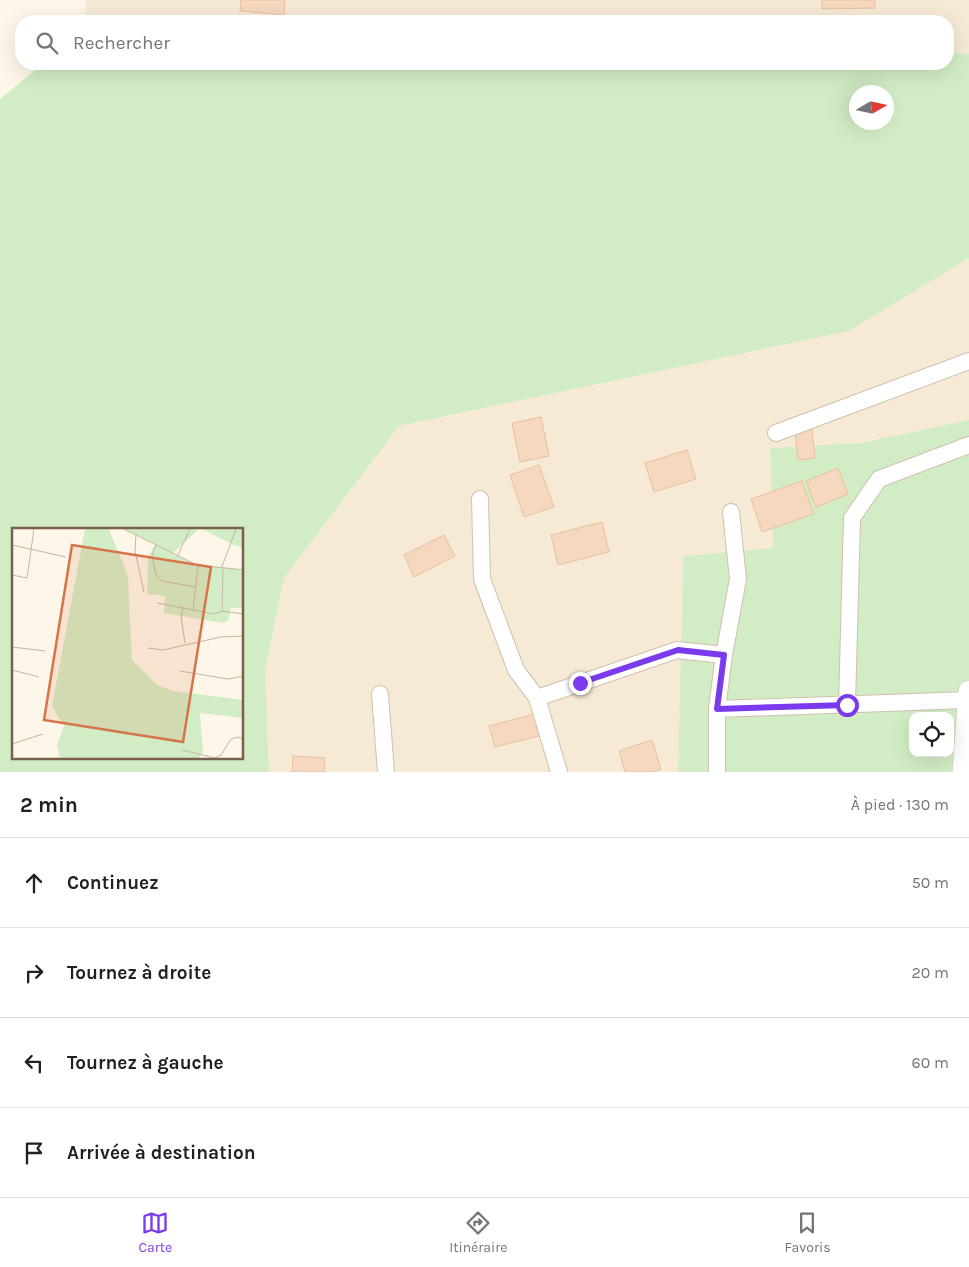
<!DOCTYPE html>
<html lang="fr">
<head>
<meta charset="utf-8">
<style>
	:root { --surface:#fff; --page:#f2f2f2; --text:#202124; --muted:#757577; --line:#e0e0e0; --accent:#7c3aed }
	body { margin:0; font-family:Karla,sans-serif; background:var(--page); color:var(--text) }
	.controls { position:absolute; right:15px; bottom:15px; display:grid; overflow:hidden; border-radius:10px; box-shadow:0 5px 20px #0002 }
	.controls button { width:45px; height:45px; display:grid; place-items:center; padding:0; border:0; border-bottom:1px solid var(--line); background:var(--surface); color:var(--text); font:25px sans-serif }
	.compass { position:absolute; left:849px; top:85px; width:45px; height:45px; border-radius:50%; background:var(--surface); box-shadow:0 5px 20px #0002; rotate:81deg }
	.stop { position:absolute; width:15px; height:15px; margin:-11px; border:4px solid #7c3aed; border-radius:50%; background:#fff }
	.stop.end { background:#7c3aed; border-color:#fff; box-shadow:0 1px 5px #0008 }
	.list { margin:0; padding:0; list-style:none }
	h2 { display:flex; justify-content:space-between; align-items:center; height:65px; margin:0; padding:0 20px; font-size:21px }
	h2 small { font-size:16px; font-weight:400; color:var(--muted) }
	.list li { display:grid; grid-template-columns:32px 1fr auto; gap:15px; align-items:center; box-sizing:border-box; height:90px; padding:0 20px; border-top:1px solid var(--line) }
	.list b { display:block; font-size:19px; white-space:nowrap }
	.list em { font-size:16px; font-style:normal; color:var(--muted) }
	.icon { flex:none; width:28px; height:28px; fill:none; stroke:currentColor; stroke-width:2; stroke-linecap:round; stroke-linejoin:round }
	.map { position:relative; flex:none; width:969px; height:772px; overflow:hidden }
	.search { position:absolute; background:var(--surface); box-shadow:0 5px 20px #0002; left:15px; right:15px; top:15px; height:55px; display:flex; align-items:center; gap:12px; box-sizing:border-box; padding:0 18px; border-radius:20px; color:var(--muted); font-size:19px }
	.sheet { height:425px; background:var(--surface) }
	nav { display:flex; justify-content:space-around; align-items:center; box-sizing:border-box; height:70px; border-top:1px solid var(--line); background:var(--surface); font-size:14px; color:var(--muted) }
	nav a { display:grid; justify-items:center; gap:2px }
	nav .on { color:var(--accent) }
	.map>svg:first-child { display:block }
	.residential { fill:#f6ead6 }
	.green { fill:#d2edc5; fill-rule:evenodd }
	.building { fill:#f5d8bf; stroke:#e8c09e }
	.lines { fill:none; stroke-linecap:round; stroke-linejoin:round }
	.minor-casing { stroke:#d1c0ad; stroke-width:18 }
	.tertiary-casing { stroke:#d1c0ad; stroke-width:22 }
	.minor { stroke:#fff; stroke-width:16 }
	.tertiary { stroke:#fff; stroke-width:21 }
	.route { stroke:#7c3aed; stroke-width:6 }
	.inset-road { fill:none; stroke:#c5b5a4; stroke-width:1 }
	.view { fill:#d67548; fill-opacity:0.15; stroke:#d67548; stroke-width:2.5 }
	.inset-edge { fill:none; stroke:#7a5f4a; stroke-width:2.5 }
</style>
</head>
<body>
<div class="map">
<svg width="969" height="772" viewBox="0 0 969 772">
	<rect width="100%" height="100%" fill="#fef7e9"/>
	<!-- residential -->
	<g class="residential">
		<path d="M86,0h883v54h-21v-33h-863z"/>
		<path d="M969,258v162l-109,23 -90,5 3,100 -90,8 -5,216h-409l-4,-101 19,-93 115,-152 450,-95z"/>
	</g>
	<!-- green -->
	<g class="green">
		<path d="M948,54h21v204l-120,73 -450,95 -115,152 -19,93 4,101h-269v-673l42,-35h906zM856,92h30v30h-30zM14,530h228v228h-228z"/>
		<path d="M969,420v271l-6,81h-285l5,-216 90,-8 -3,-100 90,-5zM913,716h37v37h-37z"/>
	</g>
	<!-- building -->
	<g class="building">
		<path d="M241,0h44l-1,15 -44,-4z"/>
		<path d="M822,0h53v8l-53,1z"/>
		<path d="M541,417l8,39 -29,6 -8,-39z"/>
		<path d="M812,429l3,29 -17,2 -3,-29z"/>
		<path d="M687,450l9,29 -42,13 -9,-29z"/>
		<path d="M539,465l15,42 -30,10 -14,-42z"/>
		<path d="M838,468l10,26 -32,13 -10,-26z"/>
		<path d="M802,481l12,33 -52,18 -11,-33z"/>
		<path d="M602,522l7,30 -51,13 -7,-30z"/>
		<path d="M444,535l11,21 -41,21 -10,-22z"/>
		<path d="M538,713l5,22 -48,12 -6,-21z"/>
		<path d="M652,740l9,29 -8,3h-28l-6,-21z"/>
		<path d="M293,756l32,2 -1,14h-32z"/>
	</g>
	<g class="lines">
		<defs>
			<g id="minor">
				<path d="M776,433l193,-72"/>
				<path d="M480,499l2,80 34,91 21,28 22,74"/>
				<path d="M380,694l6,78"/>
				<path d="M537,698l140,-48 47,5"/>
				<path d="M847,705l5,-187 27,-39 90,-34"/>
				<path d="M717,709l251,-9"/>
				<path d="M717,772v-63l7,-54 14,-76 -7,-67"/>
			</g>
			<path id="tertiary" d="M963,772l6,-81"/>
		</defs>
		<!-- minor casing -->
		<use href="#minor" class="minor-casing"/>
		<!-- tertiary casing -->
		<use href="#tertiary" class="tertiary-casing"/>
		<!-- minor -->
		<use href="#minor" class="minor"/>
		<!-- tertiary -->
		<use href="#tertiary" class="tertiary"/>
	</g>
	<g class="lines">
		<!-- route -->
		<path class="route" d="M580,683l98,-33 46,5 -7,54 130,-4"/>
	</g>
	<!-- overview -->
	<g transform="translate(12 528)">
		<rect width="231" height="231" fill="#fef7e9"/>
		<path d="M73,1h24l19,47 4,84 25,25 16,6 70,9v18l-43,-5 3,39 -4,6h-139l-3,-13 7,-19 -12,-20zM111,1h76l-27,25 25,11 46,5v38h-12l-3,13 -6,2 -58,-10 1,-17 -18,-2 1,-38 8,-12zM190,1h41v19l-9,-3z" fill="#d2edc5"/>
		<path class="inset-road" d="M112,1l73,36 47,5M124,7l-1,16 9,41M144,16l-4,12 4,19 6,6 34,6M0,17l54,12M165,29l13,-28M209,41l15,-40M0,47l15,3 7,-49M145,75l57,11 8,-3 22,3M171,80l-2,8 4,27M181,83l5,-46M210,83l1,-42M0,119l33,4M136,120l15,2 58,-13 23,-1M0,142l27,7M168,143l48,8 16,-3M0,216l31,-10M170,222l33,8 6,-3 10,-16 7,-2 6,3"/>
		<path class="view" d="M60,17l139,22 -28,175 -139,-22z"/>
		<rect width="231" height="231" class="inset-edge"/>
	</g>
</svg>
<div class="controls">
<button><svg class="icon" aria-label="locate" viewBox="0 0 24 24"><circle cx="12" cy="12" r="6"/><path d="M12 2v4M12 18v4M2 12h4M18 12h4"/></svg></button>
</div>
<svg class="compass" viewBox="-18 -18 36 36"><path d="M0-13l5 13h-10z" fill="#e53935"/><path d="M0 13l5-13h-10z" fill="#757577"/></svg>
<div class="stop" style="left:847px;top:705px"></div>
<div class="stop end" style="left:580px;top:683px"></div>
<div class="search"><svg class="icon" aria-label="search" viewBox="0 0 24 24"><circle cx="10" cy="10" r="6"/><path d="M15 15l6 6"/></svg>Rechercher</div>
</div>
<section class="sheet">
<h2>2 min<small>À pied · 130 m</small></h2>
<ul class="list">
<li><svg class="icon" aria-label="ahead" viewBox="0 0 24 24"><path d="M12 20V5M6 11l6-6 6 6"/></svg><div><b>Continuez</b></div><em>50 m</em></li>
<li><svg class="icon" aria-label="right" viewBox="0 0 24 24"><path d="M7 20v-9h11M14 6l5 5-5 5"/></svg><div><b>Tournez à droite</b></div><em>20 m</em></li>
<li><svg class="icon" aria-label="left" viewBox="0 0 24 24"><path d="M17 20v-9H6M10 6l-5 5 5 5"/></svg><div><b>Tournez à gauche</b></div><em>60 m</em></li>
<li><svg class="icon" aria-label="arrive" viewBox="0 0 24 24"><path d="M6 21V4h12l-3 4 3 4H6"/></svg><div><b>Arrivée à destination</b></div></li>
</ul>
</section>
<nav>
<a class="on"><svg class="icon" aria-label="map" viewBox="0 0 24 24"><path d="M3 6l6-2 6 2 6-2v14l-6 2-6-2-6 2zM9 4v14M15 6v14"/></svg>Carte</a>
<a><svg class="icon" aria-label="directions" viewBox="0 0 24 24"><path d="M12 3l9 9-9 9-9-9zM9 14v-3h6M13 9l2 2-2 2"/></svg>Itinéraire</a>
<a><svg class="icon" aria-label="saved" viewBox="0 0 24 24"><path d="M7 4h10v16l-5-4-5 4z"/></svg>Favoris</a>
</nav>
</body>
</html>
